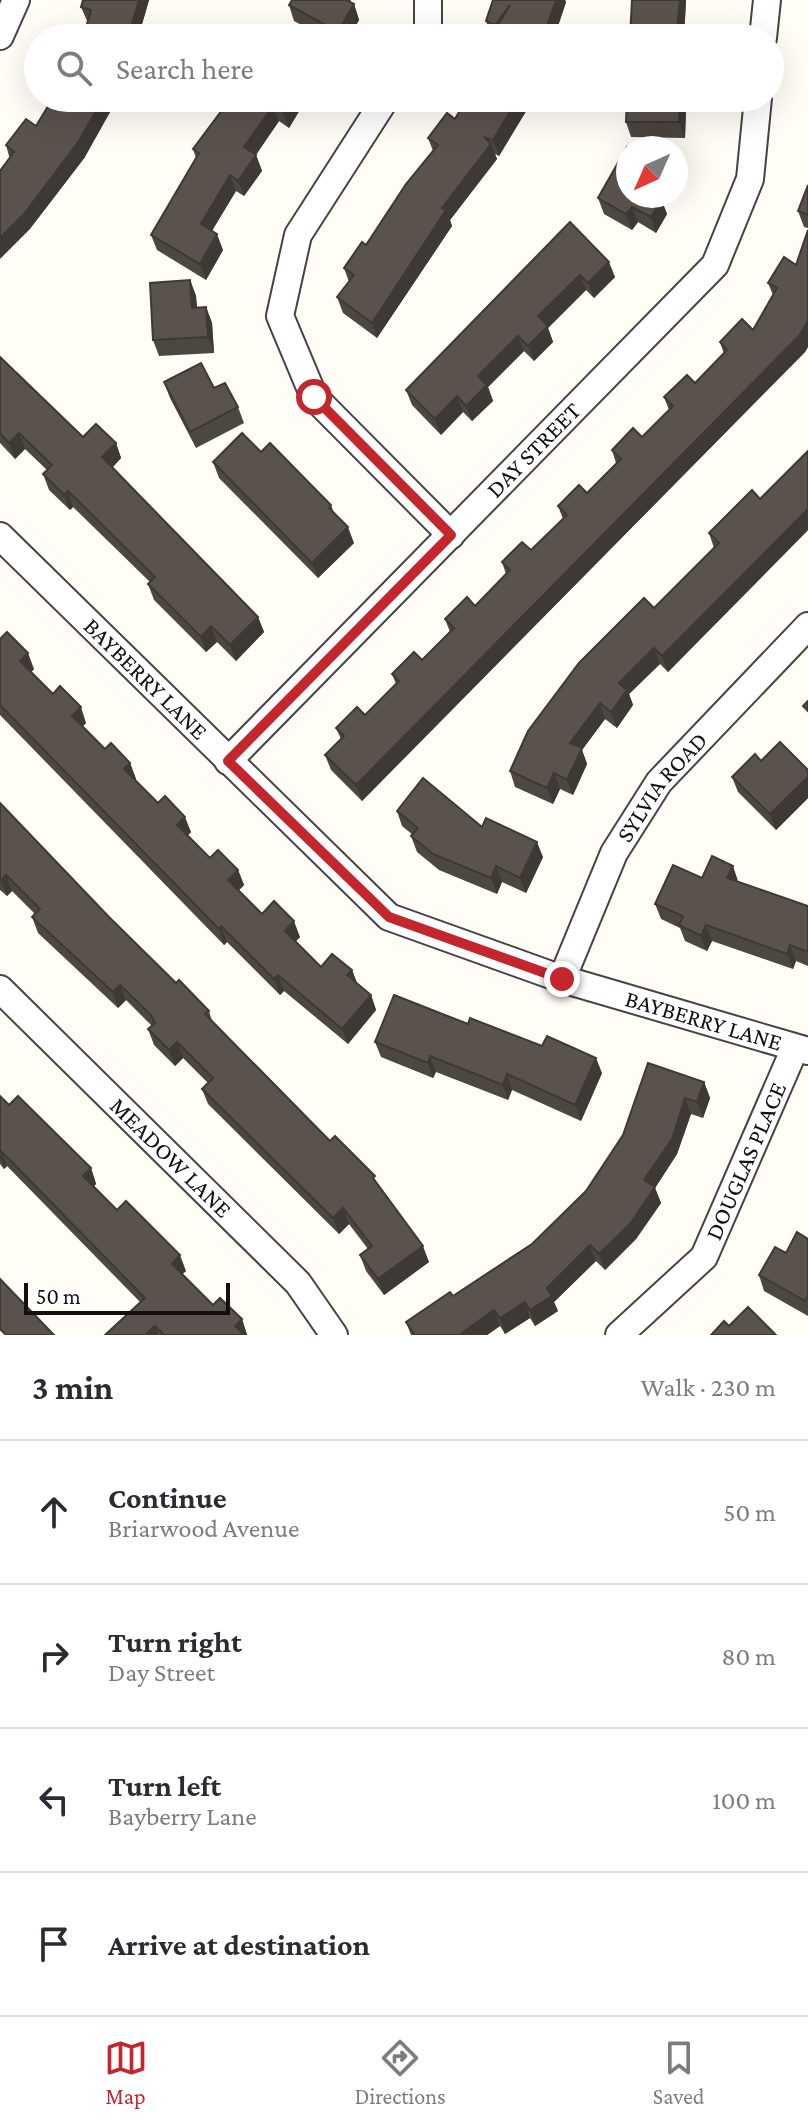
<!DOCTYPE html>
<html lang="en">
<head>
<meta charset="utf-8">
<style>
	:root { --surface:#fff; --page:#f2f2f3; --text:#2b2b33; --muted:#7c7c81; --line:#e1e1e2; --accent:#c4262e }
	body { margin:0; font-family:"Crimson Pro",serif; background:var(--page); color:var(--text) }
	.compass { position:absolute; left:616px; top:136px; width:72px; height:72px; border-radius:50%; background:var(--surface); box-shadow:0 8px 32px #0002; rotate:225deg }
	.scale { position:absolute; left:24px; bottom:20px; width:206px; box-sizing:border-box; padding-left:8px; border:4px solid #111; border-top:0; font-size:22px; line-height:28px; white-space:nowrap; color:#111; -webkit-text-stroke:6px #fff; paint-order:stroke }
	.stop { position:absolute; width:24px; height:24px; margin:-18px; border:6px solid #c4262e; border-radius:50%; background:#fff }
	.stop.end { background:#c4262e; border-color:#fff; box-shadow:0 2px 8px #0008 }
	.list { margin:0; padding:0; list-style:none }
	h2 { display:flex; justify-content:space-between; align-items:center; height:104px; margin:0; padding:0 32px; font-size:34px }
	h2 small { font-size:26px; font-weight:400; color:var(--muted) }
	.list li { display:grid; grid-template-columns:52px 1fr auto; gap:24px; align-items:center; box-sizing:border-box; height:144px; padding:0 32px; border-top:2px solid var(--line) }
	.list b { display:block; font-size:30px; white-space:nowrap }
	.list p { margin:0; font-size:26px; white-space:nowrap; color:var(--muted) }
	.list em { font-size:26px; font-style:normal; color:var(--muted) }
	.icon { flex:none; width:44px; height:44px; fill:none; stroke:currentColor; stroke-width:2; stroke-linecap:round; stroke-linejoin:round }
	.map { position:relative; flex:none; width:808px; height:1335px; overflow:hidden }
	.search { position:absolute; background:var(--surface); box-shadow:0 8px 32px #0002; left:24px; right:24px; top:24px; height:88px; display:flex; align-items:center; gap:20px; box-sizing:border-box; padding:0 28px; border-radius:44px; color:var(--muted); font-size:30px }
	.sheet { height:680px; background:var(--surface) }
	nav { display:flex; justify-content:space-around; align-items:center; box-sizing:border-box; height:112px; border-top:2px solid var(--line); background:var(--surface); font-size:22px; color:var(--muted) }
	nav a { display:grid; justify-items:center; gap:4px }
	nav .on { color:var(--accent) }
	.map>svg:first-child { display:block }
	.lines { fill:none; stroke-linecap:round; stroke-linejoin:round }
	.street-casing { stroke:#444; stroke-width:30 }
	.street { stroke:#fff; stroke-width:26 }
	.wall { fill:#4d4742 }
	.shaded-wall { fill:#3f3936 }
	.building { fill:#5a524d; stroke:#3f3936; stroke-width:2 }
	.route { stroke:#c4262e; stroke-width:10 }
	.labels { text-anchor:middle; stroke-width:8; stroke-linejoin:round; paint-order:stroke }
	.street-label { font-size:24px; fill:#111; stroke:#fff }
</style>
</head>
<body>
<div class="map">
<svg width="808" height="1335" viewBox="0 0 808 1335">
	<rect width="100%" height="100%" fill="#fffdf5"/>
	<g class="lines">
		<defs>
			<g id="street">
				<path d="M0,36l16,-36"/>
				<path d="M424,38l4,-6v-32"/>
				<path d="M763,38l4,-38"/>
				<path d="M386,98l-88,137 -18,81 34,81 137,138"/>
				<path id="s1" d="M0,536l389,381 173,62 246,72"/>
				<path id="s2" d="M228,761l487,-496 35,-86 8,-81"/>
				<path id="s3" d="M562,979l52,-126 45,-71 149,-156"/>
				<path id="s4" d="M0,989l298,294 36,52"/>
				<path id="s5" d="M619,1335l85,-78 91,-209"/>
			</g>
		</defs>
		<!-- street casing -->
		<use href="#street" class="street-casing"/>
		<!-- street -->
		<use href="#street" class="street"/>
	</g>
	<!-- wall -->
	<g class="wall">
		<path d="M83,0h66l-11,38h-55l5,-15 -7,-16z"/>
		<path d="M292,0h59l-1,2 4,2 5,16 -10,18h-24l-31,-17 -5,-16z"/>
		<path d="M493,0h72l1,2 -12,36h-64l1,-2 -5,-15z"/>
		<path d="M686,0l-2,38h-54z"/>
		<path d="M307,98l-18,30 -10,-7 -23,34 6,16 -18,25 -8,-5 -24,40 11,19 -17,30 -49,-30 -6,-15 45,-77 -3,-9 35,-46z"/>
		<path d="M467,98h67l-35,58 -4,-2 2,5 -47,61 2,6 -75,112 -34,-25 -6,-16 12,-15 -5,-14 22,-23 67,-94 -5,-13 27,-19z"/>
		<path d="M686,108l-1,30 -54,-1 -5,-15z"/>
		<path d="M36,126l49,31 -56,73 -23,-85z"/>
		<path d="M808,185v43l-4,-1 -6,-16z"/>
		<path d="M659,197l2,2 6,15 -11,19 -18,-11 -6,8 -28,-16 -6,-16z"/>
		<path d="M570,222l45,55 -21,21 -8,-8 -38,38 5,14 -19,19 -10,-10 -36,36 5,14 -21,20 -9,-9 -22,23 -29,-30 -6,-15z"/>
		<path d="M808,230v117l-3,5 -443,449 -31,-31 -6,-15 16,-16 -5,-11 29,-13 31,-31 -4,-10 30,-14 28,-28 -5,-13 30,-13 31,-32 -4,-12 29,-12 32,-31 -5,-13 29,-13 29,-30 -4,-13 30,-13 27,-27 -5,-13 31,-14 29,-29 -4,-12 33,-12 20,-35 -5,-12 28,-18z"/>
		<path d="M190,280l6,16 1,12 9,-1 6,16 2,30 -55,3 -6,-16z"/>
		<path d="M0,357l83,80 33,6 5,15 -8,9 145,150 6,15 -28,29 -19,-19 -11,10 -52,-52 -6,-16 2,-2 -77,-75 -3,3 -21,-20 -6,-16 4,-4 -22,-21 -10,10 -15,-16z"/>
		<path d="M164,382l50,6 24,19 6,16 -48,25 -26,-50z"/>
		<path d="M808,451v79l-140,142 -8,-8 -31,30 4,11 -16,23 -12,-9 -23,31 5,14 -14,31 -13,-6 -7,15 -38,-17 -5,-16 144,-163 60,-60 -5,-15 51,-34z"/>
		<path d="M261,452l70,53 3,8 20,30 -36,35 -99,-100 -6,-16z"/>
		<path d="M0,639l34,30 -3,3 22,22 33,29 -3,3 22,23 25,14 6,16 -1,1 23,23 33,29 -3,3 22,23 28,12 6,15 -5,5 23,24 38,23 -4,4 25,26 31,3 5,13 14,12 5,15 -28,34 -64,-53 -4,4 -53,-53 -3,3 -224,-230z"/>
		<path d="M761,761l47,37 -32,32 -38,-38 -6,-15z"/>
		<path d="M0,803l109,114 67,66 33,28 3,10 118,120 49,46 50,75 -45,33 -18,-24 -6,-16 8,-6 -19,-25 -10,10 -131,-130 -6,-15 6,-6 -25,-25 -8,8 -21,-21 -6,-16 4,-3 -26,-26 -8,8 -80,-75 -6,-16 3,-3 -23,-23 -5,5 -7,-6z"/>
		<path d="M397,811l85,16 61,30 -17,36 -24,-11 -5,12 -58,-24 -22,-18 -6,-16 2,-1 -11,-9z"/>
		<path d="M702,878l36,4 70,24v60l-12,-5 -3,8 -81,-28 -5,10 -22,-10 -5,-13 -19,-9 -6,-15z"/>
		<path d="M468,1024l134,49 -21,48 -69,-31 -4,10 -72,-28 -3,6 -52,-21 -6,-15z"/>
		<path d="M704,1082l6,16 -7,20 -12,-4 -14,40 -22,34 6,15 -25,36 -31,31 -9,-9 -42,41 4,9 -23,15 -5,-8 -25,16 -5,-8 -13,9h-76l-5,-13 47,-26 79,-52 54,-53z"/>
		<path d="M0,1096l9,9 82,63 5,16 -2,2 23,24 69,61 -4,3 31,31 29,14 5,16h-142l35,-33 -133,-136 -3,3 -4,-5z"/>
		<path d="M808,1239v77l-44,-25 -5,-16 27,-22z"/>
	</g>
	<!-- shaded-wall -->
	<g class="shaded-wall">
		<path d="M139,0h10l-11,38h-10z"/>
		<path d="M556,0h9l1,2 -12,36h-11z"/>
		<path d="M680,0h6l-2,38h-4l-3,-7z"/>
		<path d="M354,4l5,16 -10,18h-9l-2,-6z"/>
		<path d="M103,98h15l-33,59 -56,73 -29,29v-21z"/>
		<path d="M292,98h15l-18,30 -6,-16z"/>
		<path d="M518,98h16l-35,58 -6,-16z"/>
		<path d="M680,98h3l3,10 -1,30 -6,-16z"/>
		<path d="M273,106l6,15 -29,42 -6,-16z"/>
		<path d="M491,144l6,15 -47,61 2,6 -75,112 -5,-15 70,-115z"/>
		<path d="M256,155l6,16 -18,25 -6,-15z"/>
		<path d="M230,175l6,16 -30,49 -5,-16z"/>
		<path d="M661,199l6,15 -11,19 -5,-16z"/>
		<path d="M632,207l6,15 -6,8 -6,-16z"/>
		<path d="M217,234l6,16 -17,30 -6,-16z"/>
		<path d="M609,262l6,15 -21,21 -6,-15z"/>
		<path d="M580,275l6,15 -38,38 5,14 -19,19 -6,-15 10,-30z"/>
		<path d="M190,280l6,16 2,28 -6,-16z"/>
		<path d="M206,307l6,16 2,30 -6,-16z"/>
		<path d="M808,321v26l-3,5 -443,449 -6,-16z"/>
		<path d="M518,336l6,15 -36,36 5,14 -21,20 -6,-15 12,-30z"/>
		<path d="M457,396l6,16 -22,23 -6,-16z"/>
		<path d="M19,433l6,16 -10,10 -6,-16z"/>
		<path d="M116,443l5,15 -13,14 -6,-15z"/>
		<path d="M68,491l5,16 -3,3 -6,-15z"/>
		<path d="M808,509v21l-140,142 -6,-16z"/>
		<path d="M348,527l6,16 -36,35 -6,-15z"/>
		<path d="M258,617l6,15 -28,29 -6,-16z"/>
		<path d="M211,626l6,16 -11,10 -5,-15z"/>
		<path d="M654,648l6,16 -31,30 4,11 -16,23 -6,-16 8,-29z"/>
		<path d="M28,653l6,16 -8,8 -6,-16z"/>
		<path d="M600,703l5,16 -23,31 5,14 -14,31 -6,-15 3,-37z"/>
		<path d="M81,707l5,16 -8,8 -6,-15z"/>
		<path d="M130,763l6,16 -6,6 -6,-16z"/>
		<path d="M554,773l6,16 -7,15 -6,-16z"/>
		<path d="M808,777v21l-32,32 -6,-16z"/>
		<path d="M185,817l6,15 -8,8 -6,-15z"/>
		<path d="M537,842l6,15 -17,36 -6,-15z"/>
		<path d="M496,866l6,16 -5,12 -6,-16z"/>
		<path d="M733,866l5,15 -11,-3z"/>
		<path d="M238,870l6,15 -10,10 -6,-15z"/>
		<path d="M6,875l6,16 -5,5 -6,-15z"/>
		<path d="M294,921l6,16 -9,9 -6,-15z"/>
		<path d="M706,925l6,16 -5,10 -6,-15z"/>
		<path d="M221,926l6,16 -3,3 -5,-16z"/>
		<path d="M790,945l6,16 -3,8 -6,-15z"/>
		<path d="M352,970l6,16 -11,-11z"/>
		<path d="M278,975l6,16 -4,4 -6,-16z"/>
		<path d="M120,985l6,15 -8,8 -5,-16z"/>
		<path d="M371,995l5,15 -28,34 -6,-15z"/>
		<path d="M177,1042l6,16 -8,8 -6,-16z"/>
		<path d="M430,1056l6,16 -3,6 -5,-15z"/>
		<path d="M596,1058l6,15 -21,48 -6,-16z"/>
		<path d="M507,1074l5,16 -4,10 -5,-15z"/>
		<path d="M704,1082l6,16 -7,20 -6,-16z"/>
		<path d="M685,1098l6,16 -14,40 -22,34 6,15 -25,36 -31,31 -6,-16 45,-74z"/>
		<path d="M1,1151l6,15 -3,3 -4,-12z"/>
		<path d="M91,1168l5,16 -7,7 -6,-15z"/>
		<path d="M343,1208l6,16 -10,10 -6,-16z"/>
		<path d="M590,1245l6,16 -42,41 4,9 -23,15 -5,-16 17,-22z"/>
		<path d="M423,1246l6,16 -45,33 -6,-16z"/>
		<path d="M180,1255l6,16 -9,8 -5,-15z"/>
		<path d="M525,1302l5,16 -25,16 -5,-16z"/>
		<path d="M494,1310l6,16 -13,9h-28z"/>
		<path d="M242,1319l5,16h-9l-3,-9z"/>
		<path d="M155,1326l3,9h-13z"/>
	</g>
	<!-- building -->
	<g class="building">
		<path d="M83,0h56l-11,38h-45l8,-28 -10,-3z"/>
		<path d="M292,0h54l8,4 -16,28 -49,-27z"/>
		<path d="M493,0h63l-13,38h-53l20,-33 -15,20 -9,-4z"/>
		<path d="M632,0h48l-3,31 -6,-1 -1,8h-40z"/>
		<path d="M53,98h50l-24,43 -55,73 -24,24v-67l14,-19 -8,-7 20,-26 10,7z"/>
		<path d="M231,98h61l-9,14 -10,-6 -29,41 12,8 -18,26 -8,-6 -29,49 16,10 -17,30 -49,-29 48,-82 -6,-4z"/>
		<path d="M467,98h51l-25,42 -9,-3 7,7 -49,64 4,2 -74,113 -35,-26 17,-22 -10,-7 18,-26 4,3 40,-61 32,-39 -10,-7 19,-25 8,6z"/>
		<path d="M627,98h53l-1,24h-53z"/>
		<path d="M627,147l1,1v48h28l5,3 -10,18 -19,-10 -6,7 -28,-16z"/>
		<path d="M808,185v30l-10,-4z"/>
		<path d="M570,222l39,40 -21,21 -8,-8 -42,41 10,10 -20,20 -10,-10 -40,40 9,9 -21,21 -9,-10 -22,23 -29,-29z"/>
		<path d="M808,230v91l-9,15 -443,449 -31,-30 19,-19 -8,-8 21,-21 8,8 34,-34 -7,-7 22,-22 8,8 32,-32 -9,-9 22,-22 8,9 35,-36 -8,-8 20,-20 9,8 36,-35 -9,-9 21,-21 8,8 34,-34 -9,-9 21,-22 9,9 31,-31 -9,-9 23,-22 8,8 32,-33 -7,-8 22,-23 11,11 24,-42 -9,-5 16,-26 12,8z"/>
		<path d="M190,280l2,28 14,-1 2,30 -55,3 -3,-57z"/>
		<path d="M0,357l83,80 13,-13 20,19 -14,14 156,160 -28,28 -19,-19 -10,11 -53,-53 7,-7 -87,-86 -4,4 -21,-21 9,-9 -33,-32 -10,10 -9,-10z"/>
		<path d="M201,363l13,25 11,-5 13,24 -48,25 -26,-50z"/>
		<path d="M242,433l19,19 9,-9 61,62 -2,3 19,19 -36,36 -99,-101z"/>
		<path d="M808,451v58l-146,147 -8,-8 -35,35 8,7 -16,22 -11,-9 -30,40 12,5 -15,32 -13,-7 -7,15 -37,-17 18,-40 51,-68 65,-65 10,10 65,-65 -10,-10 43,-43 8,9z"/>
		<path d="M7,632l21,21 -8,8 33,33 7,-8 21,21 -9,9 33,33 6,-6 19,20 -6,6 34,34 7,-7 20,21 -8,8 33,33 8,-8 20,20 -10,10 34,34 12,-13 20,20 -9,10 36,36 11,-13 20,16 -5,5 24,20 -29,34 -64,-54 -4,4 -53,-53 -2,3 -219,-224v-66z"/>
		<path d="M808,701v10l-5,-5z"/>
		<path d="M780,742l28,28v7l-38,37 -38,-37 23,-23 6,7z"/>
		<path d="M423,778l59,49 4,-9 51,24 -17,36 -24,-12 -5,12 -58,-24 -22,-18 7,-8 -21,-17z"/>
		<path d="M0,803l109,114 67,66 3,-3 30,31 -4,3 125,127 5,-5 40,40 -2,2 50,68 -45,33 -18,-24 12,-9 -29,-38 -10,10 -131,-129 11,-11 -36,-36 -8,8 -21,-21 7,-6 -4,-8 -31,-30 -7,7 -81,-75 8,-8 -34,-34 -5,6 -1,-1z"/>
		<path d="M712,856l21,10 -6,12 81,28v46l-18,-7 -3,9 -81,-29 -5,11 -22,-11 4,-9 -28,-12 18,-39 29,13z"/>
		<path d="M394,995l74,29 2,-6 72,28 5,-10 49,22 -21,47 -68,-31 -4,11 -73,-29 -2,7 -53,-21z"/>
		<path d="M648,1063l56,19 -7,20 -12,-4 -13,41 -28,41 11,7 -25,37 -31,30 -9,-9 -43,43 5,8 -22,14 -5,-8 -25,16 -6,-8 -35,25h-44l-9,-13 44,-30 3,4 79,-52 54,-53 37,-56z"/>
		<path d="M0,1096l9,9 9,-9 73,72 -8,8 34,34 9,-9 54,54 -8,9 41,41 7,-7 22,21 -7,7 9,9h-80l-9,-9 -10,9h-40l40,-37 -144,-147 -1,1z"/>
		<path d="M797,1232l11,7v57l-3,5 -46,-26 16,-28 11,6z"/>
		<path d="M0,1279l54,56h-48l-6,-6z"/>
		<path d="M748,1307l28,28h-65l13,-14 5,5z"/>
	</g>
	<g class="lines">
		<!-- route -->
		<path class="route" d="M314,397l137,138 -223,226 161,156 173,62"/>
	</g>
	<g class="labels">
		<!-- street labels -->
		<g class="street-label">
			<text dy="8" stroke="none"><textPath href="#s2" startOffset="436">DAY STREET</textPath></text>
			<text dy="8" stroke="none"><textPath href="#s1" startOffset="204">BAYBERRY LANE</textPath></text>
			<text dy="8" stroke="none"><textPath href="#s3" startOffset="218">SYLVIA ROAD</textPath></text>
			<text dy="8" stroke="none"><textPath href="#s1" startOffset="876">BAYBERRY LANE</textPath></text>
			<text dy="8" stroke="none"><textPath href="#s4" startOffset="240">MEADOW LANE</textPath></text>
			<text dy="8" stroke="none"><textPath href="#s5" startOffset="220">DOUGLAS PLACE</textPath></text>
		</g>
	</g>
</svg>
<svg class="compass" viewBox="-18 -18 36 36"><path d="M0-13l5 13h-10z" fill="#e53935"/><path d="M0 13l5-13h-10z" fill="#7c7c81"/></svg>
<div class="scale">50 m</div>
<div class="stop" style="left:314px;top:397px"></div>
<div class="stop end" style="left:562px;top:979px"></div>
<div class="search"><svg class="icon" aria-label="search" viewBox="0 0 24 24"><circle cx="10" cy="10" r="6"/><path d="M15 15l6 6"/></svg>Search here</div>
</div>
<section class="sheet">
<h2>3 min<small>Walk · 230 m</small></h2>
<ul class="list">
<li><svg class="icon" aria-label="ahead" viewBox="0 0 24 24"><path d="M12 20V5M6 11l6-6 6 6"/></svg><div><b>Continue</b><p>Briarwood Avenue</p></div><em>50 m</em></li>
<li><svg class="icon" aria-label="right" viewBox="0 0 24 24"><path d="M7 20v-9h11M14 6l5 5-5 5"/></svg><div><b>Turn right</b><p>Day Street</p></div><em>80 m</em></li>
<li><svg class="icon" aria-label="left" viewBox="0 0 24 24"><path d="M17 20v-9H6M10 6l-5 5 5 5"/></svg><div><b>Turn left</b><p>Bayberry Lane</p></div><em>100 m</em></li>
<li><svg class="icon" aria-label="arrive" viewBox="0 0 24 24"><path d="M6 21V4h12l-3 4 3 4H6"/></svg><div><b>Arrive at destination</b></div></li>
</ul>
</section>
<nav>
<a class="on"><svg class="icon" aria-label="map" viewBox="0 0 24 24"><path d="M3 6l6-2 6 2 6-2v14l-6 2-6-2-6 2zM9 4v14M15 6v14"/></svg>Map</a>
<a><svg class="icon" aria-label="directions" viewBox="0 0 24 24"><path d="M12 3l9 9-9 9-9-9zM9 14v-3h6M13 9l2 2-2 2"/></svg>Directions</a>
<a><svg class="icon" aria-label="saved" viewBox="0 0 24 24"><path d="M7 4h10v16l-5-4-5 4z"/></svg>Saved</a>
</nav>
</body>
</html>
